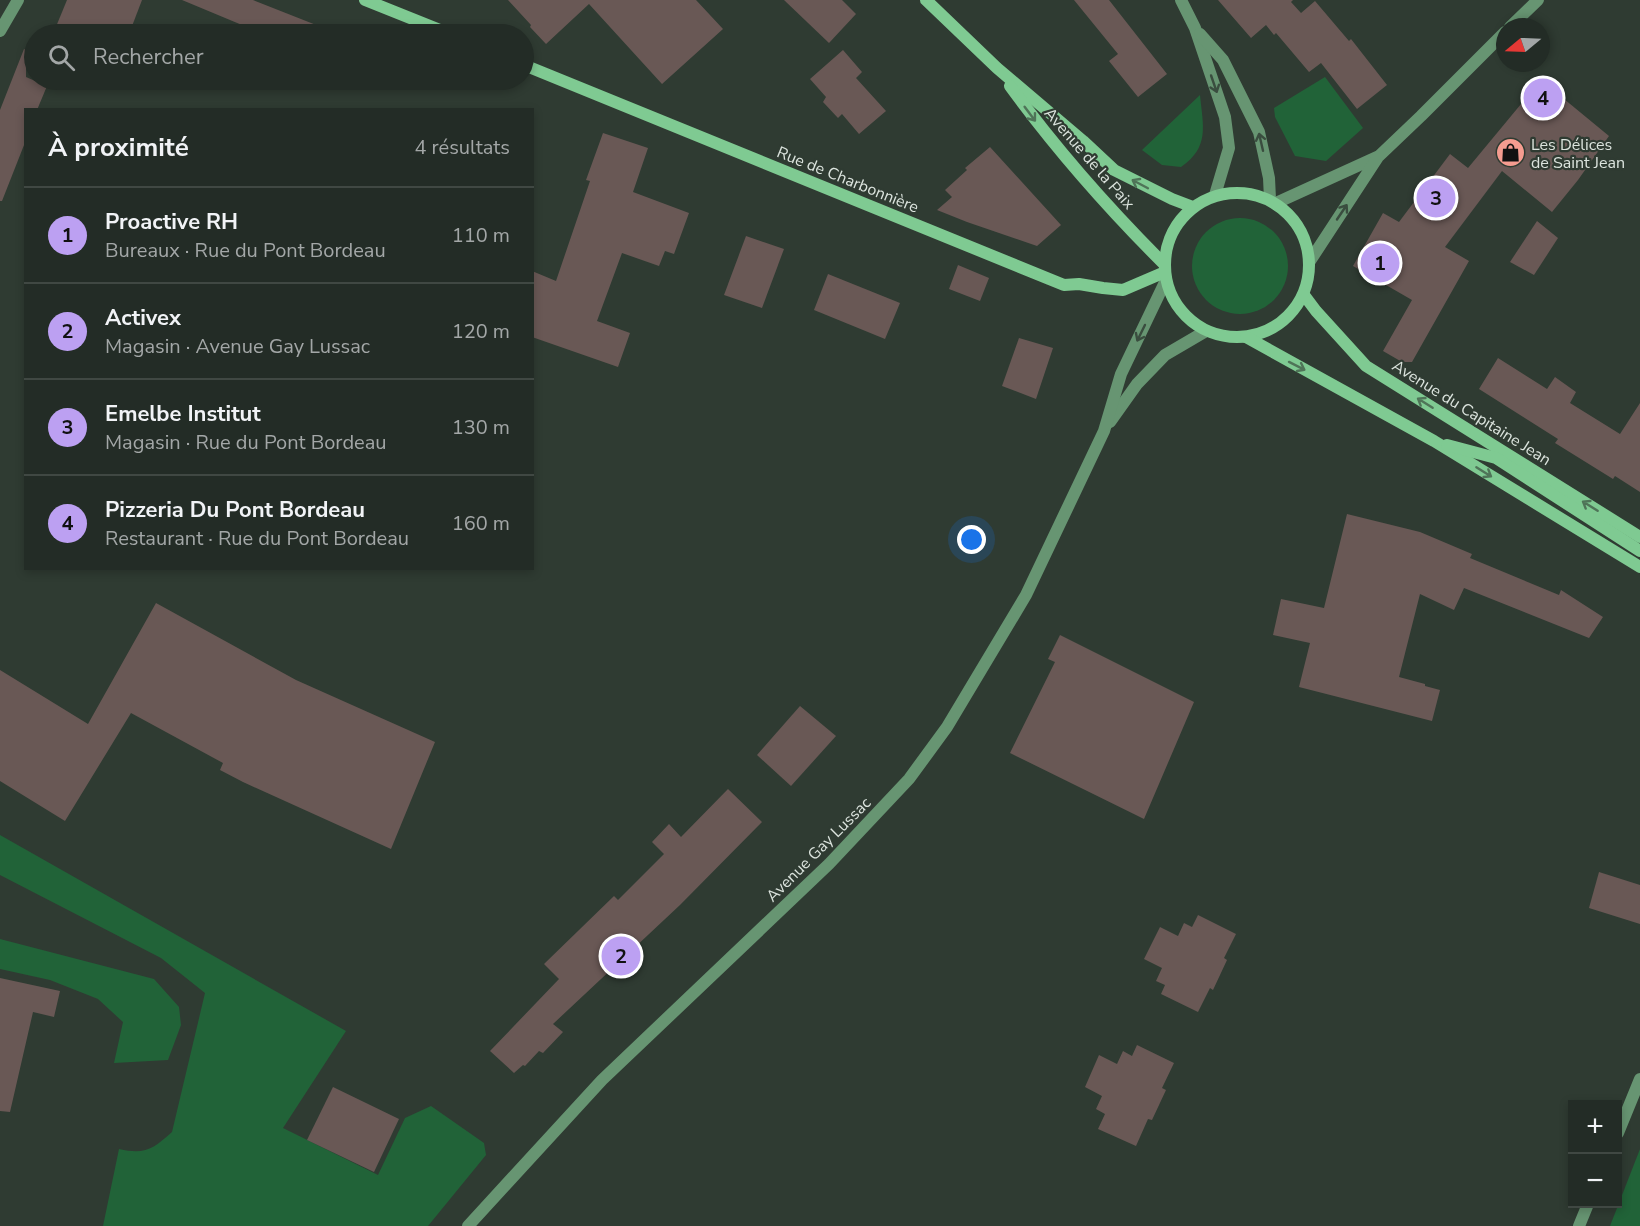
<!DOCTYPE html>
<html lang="fr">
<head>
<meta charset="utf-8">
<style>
	:root { --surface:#232c26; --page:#2f3832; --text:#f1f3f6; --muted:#a3a7a7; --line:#404843; --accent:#bca0f2 }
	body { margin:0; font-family:"Nunito Sans",sans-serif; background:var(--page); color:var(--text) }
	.controls { position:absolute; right:18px; bottom:18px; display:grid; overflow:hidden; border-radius:0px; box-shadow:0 3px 9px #0003 }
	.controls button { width:54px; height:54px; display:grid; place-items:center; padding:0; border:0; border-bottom:2px solid var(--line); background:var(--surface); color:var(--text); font:30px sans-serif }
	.compass { position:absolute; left:1496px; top:18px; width:54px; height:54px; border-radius:50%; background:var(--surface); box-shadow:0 3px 9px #0003; rotate:251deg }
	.you { position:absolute; left:972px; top:540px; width:21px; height:21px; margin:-15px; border:4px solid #fff; border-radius:50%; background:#1a73e8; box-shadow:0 0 0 9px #1a73e833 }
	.badge { display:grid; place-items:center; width:39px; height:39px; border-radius:50%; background:var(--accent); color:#111; font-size:20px; font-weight:700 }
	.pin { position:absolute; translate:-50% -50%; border:3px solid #fff; box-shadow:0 2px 6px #0006 }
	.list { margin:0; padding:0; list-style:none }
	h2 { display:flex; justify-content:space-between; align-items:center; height:78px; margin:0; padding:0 24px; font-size:26px }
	h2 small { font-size:20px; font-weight:400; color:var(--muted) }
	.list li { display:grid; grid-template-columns:39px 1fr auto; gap:18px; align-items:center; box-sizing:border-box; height:96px; padding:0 24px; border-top:2px solid var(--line) }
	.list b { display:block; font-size:22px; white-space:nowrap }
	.list p { margin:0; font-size:20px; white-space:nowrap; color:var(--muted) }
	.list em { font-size:20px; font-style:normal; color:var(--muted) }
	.icon { flex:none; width:33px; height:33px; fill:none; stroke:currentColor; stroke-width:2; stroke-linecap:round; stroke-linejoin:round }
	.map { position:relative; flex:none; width:1640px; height:1226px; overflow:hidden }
	.search { position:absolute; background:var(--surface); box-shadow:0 3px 9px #0003; left:24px; top:24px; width:510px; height:66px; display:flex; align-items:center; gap:15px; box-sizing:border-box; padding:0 21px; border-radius:33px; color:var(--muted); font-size:22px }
	.panel { position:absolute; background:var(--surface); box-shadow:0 3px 9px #0003; left:24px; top:108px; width:510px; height:462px; border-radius:0px }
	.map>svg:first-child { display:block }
	.green { fill:#216338 }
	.building { fill:#695855 }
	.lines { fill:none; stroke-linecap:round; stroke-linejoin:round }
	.street { stroke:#679572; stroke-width:12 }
	.secondary { stroke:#7fca92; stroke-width:12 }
	.oneway { stroke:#3a4d3f }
	.oneway2 { stroke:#4f7458 }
	.labels { text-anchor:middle; stroke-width:4.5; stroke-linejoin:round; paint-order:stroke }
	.poi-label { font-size:16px; fill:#dce4de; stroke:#2f3b32; text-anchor:start }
	.street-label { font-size:16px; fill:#dce4de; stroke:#2f3b32 }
</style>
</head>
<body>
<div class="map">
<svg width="1640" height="1226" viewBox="0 0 1640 1226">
	<rect width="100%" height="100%" fill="#2f3b32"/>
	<!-- green -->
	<g class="green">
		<path d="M1325,77l38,51 -37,33 -31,-5 -20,-39 -1,-9z"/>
		<path d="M1200,95c3,31 10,52 -19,72l-19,-2 -20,-15z"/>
		<circle cx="1240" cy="266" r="48"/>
		<path d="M0,835l346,196 -63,97 95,47 27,-57 26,-12 53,37 2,12 -58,71h-325l16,-77c26,6 34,0 53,-17l33,-139 -44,-35 -161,-83z"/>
		<path d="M0,939l154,40 25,28 2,18 -13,35 -54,3 9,-41 -25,-23 -48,-19 -50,-11z"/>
		<path d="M1640,1149v77h-30z"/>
	</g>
	<!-- building -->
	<g class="building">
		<path d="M67,0h75l-13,34h-76z"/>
		<path d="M182,0h71l86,34h-101l4,-9z"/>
		<path d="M508,0h188l27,29 -61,55 -73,-80 -43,40 -16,-17 1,-2z"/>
		<path d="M784,0h58l14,14 -27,29z"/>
		<path d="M1074,0h35l58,74 -29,23 -29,-36 9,-7z"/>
		<path d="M1218,0h75l-2,2 10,11 14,-12 34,40 2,-2 36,46 -30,24 -36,-46 -12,9 -33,-39 -2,2 -8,-10 -15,13z"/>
		<path d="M24,49l2,1v27l21,9 -10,24h-11v30l-24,61h-2v-91z"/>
		<path d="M843,50l19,22 -6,6 30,33 -27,23 -17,-20 -4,4 -15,-16 3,-5 -16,-18z"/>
		<path d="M1541,80l68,56 -31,44 -26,32 -50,-41 -57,76 24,14 -57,101h-10l-19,-11 29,-51 -59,-34 30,-53 16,9 51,-68 18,14z"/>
		<path d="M603,133l45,15 -15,44 56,21 -15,41 -9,-3 -6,15 -37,-13 -25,68 33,12 -12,34 -86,-30v-66l24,10 34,-100 -4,-1z"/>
		<path d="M990,147l71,78 -24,21 -70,-24 -30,-12 15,-13 -7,-7 22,-20 -2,-2z"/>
		<path d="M1537,221l21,17 -24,37 -24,-13z"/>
		<path d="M746,236l38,13 -22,59 -38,-13z"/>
		<path d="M958,265l31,13 -9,23 -31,-12z"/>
		<path d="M828,274l72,29 -15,36 -71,-29z"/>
		<path d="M1019,338l34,10 -17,51 -34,-13z"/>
		<path d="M1498,358l49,31 8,-12 21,15 -6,11 50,31 20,-31v89l-25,-16 -2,3 -58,-36 3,-4 -79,-50z"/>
		<path d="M1347,514l73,18 52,22 -2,4 89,37 2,-5 42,27 -14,21 -125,-50 -10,22 -34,-16 -21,83 26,7v2l15,4 -8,31 -133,-34 11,-44 -37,-8 8,-36 43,9z"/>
		<path d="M156,603l140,77 139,62 -44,107 -148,-67 -23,-12 3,-7 -92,-50 -66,108 -65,-40v-111l88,54z"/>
		<path d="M1060,635l134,67 -50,117 -134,-66 45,-91 -7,-3z"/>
		<path d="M800,706l36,30 -45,50 -34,-31z"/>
		<path d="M728,789l34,33 -82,83 -127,119 10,8 -20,21 -4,-2 -14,15 -2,-1 -9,8 -24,-22 69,-72 -15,-15 70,-68 4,4 46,-46 -12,-12 17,-18 12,13z"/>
		<path d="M1599,872l41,13v39l-51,-16z"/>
		<path d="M1198,915l38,19 -12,24 3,2 -14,30 -3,-2 -12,24 -37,-18 4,-9 -9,-4 6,-13 -18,-9 16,-32 18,9 6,-13 8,4z"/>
		<path d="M0,978l60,13 -6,26 -21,-5 -23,100 -10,-1z"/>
		<path d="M1137,1045l37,18 -12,25 4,2 -14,30 -4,-1 -12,27 -38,-17 7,-15 -9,-5 6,-13 -17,-9 14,-32 18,9 6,-13 9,5z"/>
		<path d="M333,1087l66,32 -25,53 -67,-32z"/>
	</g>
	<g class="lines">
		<!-- street -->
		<g class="street">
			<path d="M1181,0l14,28 30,89 4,31 -14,47"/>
			<path d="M1510,27l28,-27"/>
			<path d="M0,31l18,-31"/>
			<path d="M1200,34l23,26 36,72 10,46 1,21"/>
			<path d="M1276,203l101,-46"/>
			<path d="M1310,261l68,-104 43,-41 84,-84"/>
			<path d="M1110,422l27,-38 28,-29 41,-24"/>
			<path d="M1618,1133l22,-54"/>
			<path d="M468,1226l134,-146 227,-216 80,-85 38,-52 79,-132 78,-164 17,-57 45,-94"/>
			<path d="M1579,1226l9,-22"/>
		</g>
		<!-- secondary -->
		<g class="secondary">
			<path d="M365,0l85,34"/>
			<path d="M926,0l71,68 86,73 31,29 58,29 21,8"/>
			<path d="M524,65l540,220 15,-1 24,4 20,2 42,-18"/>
			<path d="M1010,86c46,63 99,123 154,178"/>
			<circle cx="1237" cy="265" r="72"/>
			<path d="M1304,295l12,16 50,55 274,171"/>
			<path d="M1246,337l188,104 206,126"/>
			<path d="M1447,445l49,13 144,93"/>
		</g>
	</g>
	<!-- one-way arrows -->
	<defs><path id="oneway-shaft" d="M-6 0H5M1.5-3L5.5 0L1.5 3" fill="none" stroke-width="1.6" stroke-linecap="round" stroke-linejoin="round" transform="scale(1.5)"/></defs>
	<g class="oneway">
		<use href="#oneway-shaft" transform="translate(1214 84) rotate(71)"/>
		<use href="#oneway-shaft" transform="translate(1261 142) rotate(-103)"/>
		<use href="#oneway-shaft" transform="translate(1342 212) rotate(-56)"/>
		<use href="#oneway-shaft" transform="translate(1141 333) rotate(116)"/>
	</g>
	<g class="oneway2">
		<use href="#oneway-shaft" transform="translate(1030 114) rotate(53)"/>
		<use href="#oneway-shaft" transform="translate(1140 184) rotate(-152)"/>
		<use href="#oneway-shaft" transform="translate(1297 366) rotate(27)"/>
		<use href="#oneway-shaft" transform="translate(1425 403) rotate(-148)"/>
		<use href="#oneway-shaft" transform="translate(1484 472) rotate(32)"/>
		<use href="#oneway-shaft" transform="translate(1590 506) rotate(-148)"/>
	</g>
	<!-- icons -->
	<defs>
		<symbol id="shop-disc" viewBox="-11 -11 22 22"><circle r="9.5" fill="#f59c90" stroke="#2f3b32"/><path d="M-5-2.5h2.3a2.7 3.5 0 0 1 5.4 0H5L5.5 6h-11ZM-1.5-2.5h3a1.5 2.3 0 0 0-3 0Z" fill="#111"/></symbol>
	</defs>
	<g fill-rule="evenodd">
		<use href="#shop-disc" x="1494" y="136" width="33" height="33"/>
	</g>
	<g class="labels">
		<!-- poi labels -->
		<g class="poi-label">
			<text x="1531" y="150">Les Délices<tspan x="1531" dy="18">de Saint Jean</tspan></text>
		</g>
		<!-- street labels -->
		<g class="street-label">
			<text transform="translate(1090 158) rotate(49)" y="6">Avenue de la Paix</text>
			<text transform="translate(848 179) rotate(22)" y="6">Rue de Charbonnière</text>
			<text transform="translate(1472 412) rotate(32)" y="6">Avenue du Capitaine Jean</text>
			<text transform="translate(818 849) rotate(-45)" y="6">Avenue Gay Lussac</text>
		</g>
	</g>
</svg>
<div class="controls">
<button>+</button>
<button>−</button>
</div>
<svg class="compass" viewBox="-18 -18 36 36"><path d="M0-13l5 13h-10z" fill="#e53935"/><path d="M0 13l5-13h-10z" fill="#a3a7a7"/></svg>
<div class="you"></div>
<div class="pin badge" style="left:1380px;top:263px">1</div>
<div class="pin badge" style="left:621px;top:956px">2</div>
<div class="pin badge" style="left:1436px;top:198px">3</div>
<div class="pin badge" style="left:1543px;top:98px">4</div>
<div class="search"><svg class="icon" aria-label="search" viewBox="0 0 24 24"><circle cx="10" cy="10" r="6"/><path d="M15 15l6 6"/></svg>Rechercher</div>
<section class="panel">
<h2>À proximité<small>4 résultats</small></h2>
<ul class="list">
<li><span class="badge">1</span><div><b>Proactive RH</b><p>Bureaux · Rue du Pont Bordeau</p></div><em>110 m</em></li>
<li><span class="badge">2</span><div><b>Activex</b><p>Magasin · Avenue Gay Lussac</p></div><em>120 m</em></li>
<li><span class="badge">3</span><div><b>Emelbe Institut</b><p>Magasin · Rue du Pont Bordeau</p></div><em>130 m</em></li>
<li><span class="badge">4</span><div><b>Pizzeria Du Pont Bordeau</b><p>Restaurant · Rue du Pont Bordeau</p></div><em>160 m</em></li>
</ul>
</section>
</div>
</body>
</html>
